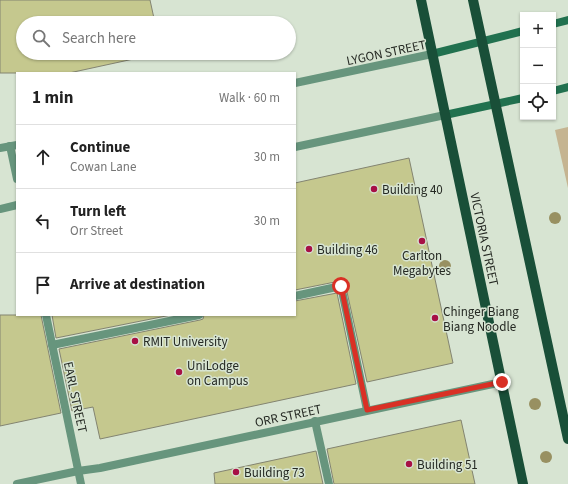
<!DOCTYPE html>
<html lang="en">
<head>
<meta charset="utf-8">
<style>
	:root { --surface:#fff; --page:#f6f6f6; --text:#222; --muted:#767676; --line:#e0e0e0 }
	body { margin:0; font-family:"Source Sans 3",sans-serif; background:var(--page); color:var(--text) }
	.controls { position:absolute; right:12px; top:12px; display:grid; overflow:hidden; border-radius:0px; box-shadow:0 1px 3px #0004 }
	.controls button { width:36px; height:36px; display:grid; place-items:center; padding:0; border:0; border-bottom:1px solid var(--line); background:var(--surface); color:var(--text); font:20px sans-serif }
	.stop { position:absolute; width:12px; height:12px; margin:-9px; border:3px solid #d93025; border-radius:50%; background:#fff }
	.stop.end { background:#d93025; border-color:#fff; box-shadow:0 1px 4px #0008 }
	.list { margin:0; padding:0; list-style:none }
	h2 { display:flex; justify-content:space-between; align-items:center; height:52px; margin:0; padding:0 16px; font-size:17px }
	h2 small { font-size:13px; font-weight:400; color:var(--muted) }
	.list li { display:grid; grid-template-columns:26px 1fr auto; gap:12px; align-items:center; box-sizing:border-box; height:64px; padding:0 16px; border-top:1px solid var(--line) }
	.list b { display:block; font-size:15px; white-space:nowrap }
	.list p { margin:0; font-size:13px; white-space:nowrap; color:var(--muted) }
	.list em { font-size:13px; font-style:normal; color:var(--muted) }
	.icon { flex:none; width:22px; height:22px; fill:none; stroke:currentColor; stroke-width:2; stroke-linecap:round; stroke-linejoin:round }
	.map { position:relative; flex:none; width:568px; height:484px; overflow:hidden }
	.search { position:absolute; background:var(--surface); box-shadow:0 1px 3px #0004; left:16px; top:16px; width:280px; height:44px; display:flex; align-items:center; gap:10px; box-sizing:border-box; padding:0 14px; border-radius:22px; color:var(--muted); font-size:15px }
	.panel { position:absolute; background:var(--surface); box-shadow:0 1px 3px #0004; left:16px; top:72px; width:280px; height:244px; border-radius:0px }
	.map>svg:first-child { display:block }
	.green { fill:#c5b491 }
	.building { fill:#c5c88e; stroke:#838471 }
	.lines { fill:none; stroke-linecap:round; stroke-linejoin:round }
	.service { stroke:#67957d; stroke-width:8 }
	.pedestrian { stroke:#67957d; stroke-width:8 }
	.minor { stroke:#67957d; stroke-width:8 }
	.tertiary { stroke:#67957d; stroke-width:8 }
	.secondary { stroke:#21714f; stroke-width:8 }
	.primary { stroke:#194f38; stroke-width:10 }
	.tree { fill:#989061 }
	.route { stroke:#d93025; stroke-width:5 }
	.poi-dot { fill:#a71045; stroke:#d7e4d2; stroke-width:1.5 }
	.labels { text-anchor:middle; stroke-width:3; stroke-linejoin:round; paint-order:stroke }
	.street-label { font-size:13px; fill:#252923; stroke:#d7e4d2 }
	.poi-label { font-size:13px; fill:#252923; stroke:#d7e4d2; text-anchor:start }
</style>
</head>
<body>
<div class="map">
<svg width="568" height="484" viewBox="0 0 568 484">
	<rect width="100%" height="100%" fill="#d7e4d2"/>
	<!-- green -->
	<path class="green" d="M568,127v61l-13,-58z"/>
	<!-- building -->
	<g class="building">
		<path d="M0,0h150l5,23h-132v30h138l-92,20h-69z"/>
		<path d="M409,158l44,205 -86,19 -22,-99 -5,-2 -45,9v-107z"/>
		<path d="M337,293l19,91 -256,55 -7,-32 -21,4 -13,-62 141,-29 3,-1 1,-4h91v-14z"/>
		<path d="M0,315h41l20,98 -61,13z"/>
		<path d="M52,315h119l-115,23z"/>
		<path d="M461,420l14,64h-141l-7,-35z"/>
		<path d="M316,451l7,33h-108l-1,-11z"/>
	</g>
	<g class="lines">
		<!-- service -->
		<g class="service">
			<path d="M295,296l46,-10 26,124"/>
			<path d="M52,345l147,-30"/>
			<path d="M315,421l14,63"/>
		</g>
		<!-- pedestrian -->
		<path class="pedestrian" d="M17,484l61,-13"/>
		<!-- minor -->
		<g class="minor">
			<path d="M10,146l7,33"/>
			<path d="M46,315l35,169"/>
			<path d="M78,471l22,-3 402,-86"/>
		</g>
		<!-- tertiary -->
		<g class="tertiary">
			<path d="M295,83l137,-29"/>
			<path d="M295,147l150,-32"/>
			<path d="M0,148l17,-3"/>
			<path d="M0,209l17,-4"/>
		</g>
		<!-- secondary -->
		<g class="secondary">
			<path d="M553,24l15,-4"/>
			<path d="M432,54l91,-23"/>
			<path d="M553,91l15,-4"/>
			<path d="M445,115l78,-17"/>
		</g>
		<!-- primary -->
		<g class="primary">
			<path d="M421,0l102,484"/>
			<path d="M473,0l95,439"/>
		</g>
	</g>
	<!-- trees -->
	<g class="tree">
		<circle cx="555" cy="218" r="6"/>
		<circle cx="445" cy="266" r="6"/>
		<circle cx="535" cy="404" r="6"/>
		<circle cx="546" cy="457" r="6"/>
	</g>
	<g class="lines">
		<!-- route -->
		<path class="route" d="M341,286l26,124 135,-28"/>
	</g>
	<!-- markers -->
	<g class="poi-dot">
		<circle cx="374" cy="189" r="4"/>
		<circle cx="422" cy="241" r="4"/>
		<circle cx="309" cy="249" r="4"/>
		<circle cx="435" cy="318" r="4"/>
		<circle cx="135" cy="341" r="4"/>
		<circle cx="179" cy="372" r="4"/>
		<circle cx="409" cy="464" r="4"/>
		<circle cx="236" cy="472" r="4"/>
	</g>
	<g class="labels">
		<!-- street labels -->
		<g class="street-label">
			<text transform="translate(386 52) rotate(-12)" y="5">LYGON STREET</text>
			<text transform="translate(485 239) rotate(78)" y="5">VICTORIA STREET</text>
			<text transform="translate(76 397) rotate(78)" y="5">EARL STREET</text>
			<text transform="translate(288 415) rotate(-12)" y="5">ORR STREET</text>
		</g>
		<!-- poi labels -->
		<g class="poi-label">
			<text x="382" y="194">Building 40</text>
			<text x="317" y="254">Building 46</text>
			<text x="422" y="260" text-anchor="middle">Carlton<tspan x="422" dy="15">Megabytes</tspan></text>
			<text x="443" y="316">Chinger Biang<tspan x="443" dy="15">Biang Noodle</tspan></text>
			<text x="143" y="346">RMIT University</text>
			<text x="187" y="370">UniLodge<tspan x="187" dy="15">on Campus</tspan></text>
			<text x="417" y="469">Building 51</text>
			<text x="244" y="477">Building 73</text>
		</g>
	</g>
</svg>
<div class="controls">
<button>+</button>
<button>−</button>
<button><svg class="icon" aria-label="locate" viewBox="0 0 24 24"><circle cx="12" cy="12" r="6"/><path d="M12 2v4M12 18v4M2 12h4M18 12h4"/></svg></button>
</div>
<div class="stop" style="left:341px;top:286px"></div>
<div class="stop end" style="left:502px;top:382px"></div>
<div class="search"><svg class="icon" aria-label="search" viewBox="0 0 24 24"><circle cx="10" cy="10" r="6"/><path d="M15 15l6 6"/></svg>Search here</div>
<section class="panel">
<h2>1 min<small>Walk · 60 m</small></h2>
<ul class="list">
<li><svg class="icon" aria-label="ahead" viewBox="0 0 24 24"><path d="M12 20V5M6 11l6-6 6 6"/></svg><div><b>Continue</b><p>Cowan Lane</p></div><em>30 m</em></li>
<li><svg class="icon" aria-label="left" viewBox="0 0 24 24"><path d="M17 20v-9H6M10 6l-5 5 5 5"/></svg><div><b>Turn left</b><p>Orr Street</p></div><em>30 m</em></li>
<li><svg class="icon" aria-label="arrive" viewBox="0 0 24 24"><path d="M6 21V4h12l-3 4 3 4H6"/></svg><div><b>Arrive at destination</b></div></li>
</ul>
</section>
</div>
</body>
</html>
